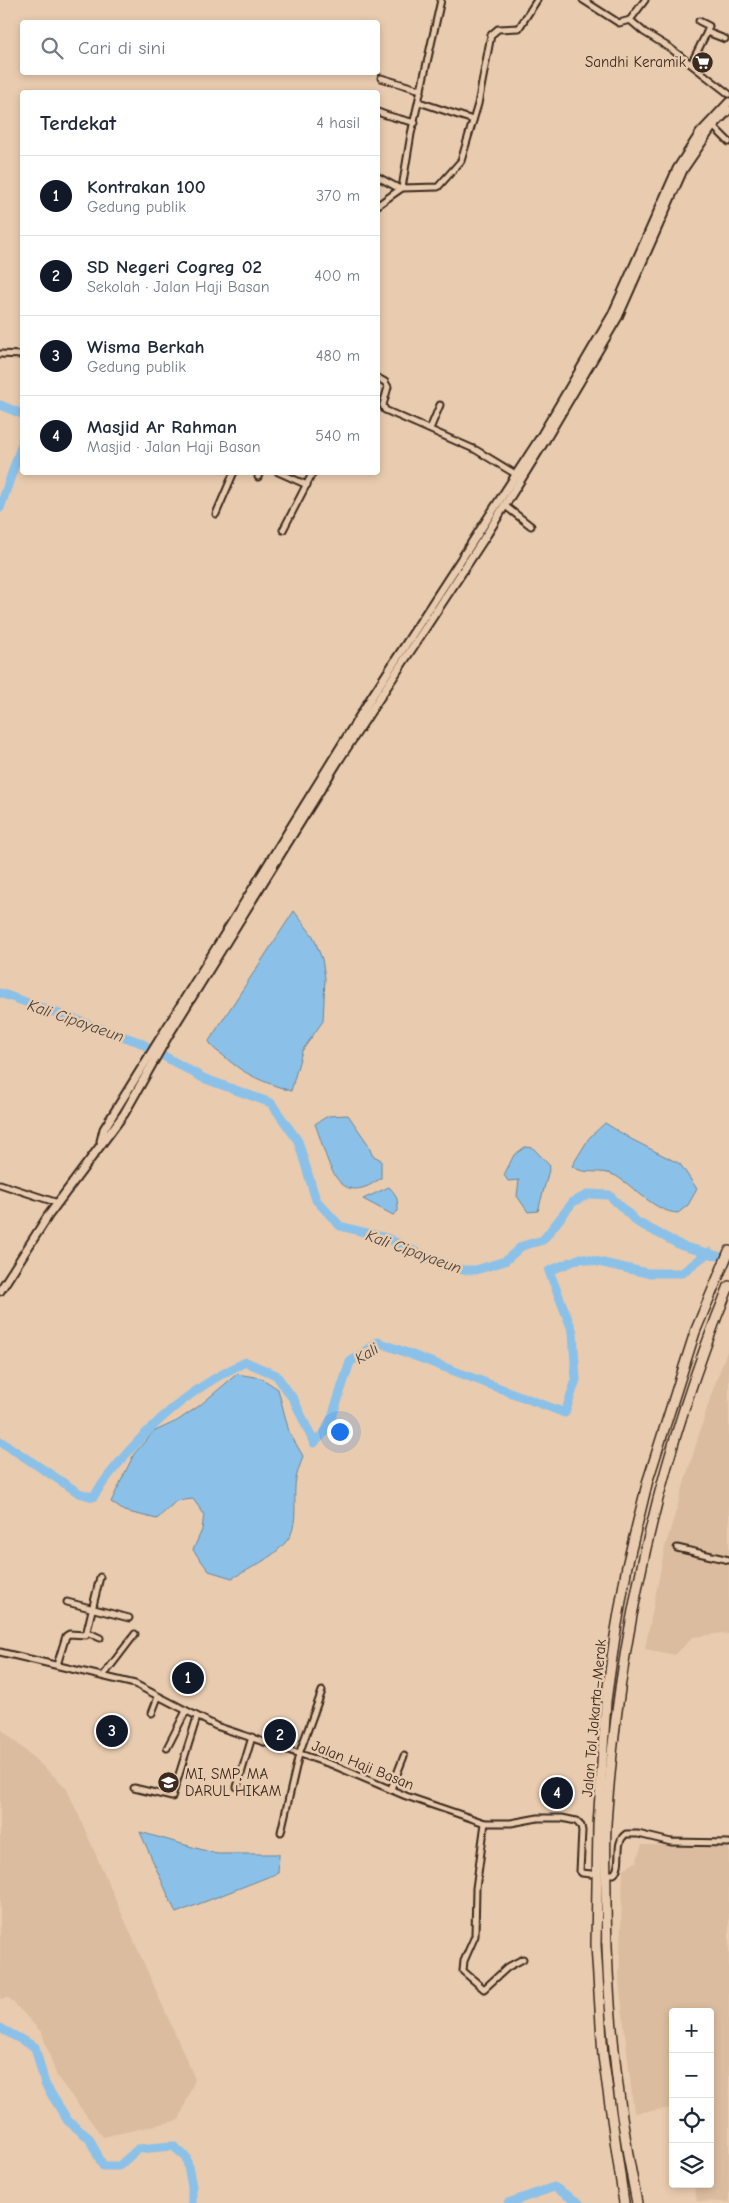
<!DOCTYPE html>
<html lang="id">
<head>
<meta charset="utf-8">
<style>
	:root { --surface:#fff; --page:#f6f6f7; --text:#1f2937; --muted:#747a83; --line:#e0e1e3; --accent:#111827 }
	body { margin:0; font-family:"Comic Neue",sans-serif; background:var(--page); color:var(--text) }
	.controls { position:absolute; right:15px; bottom:15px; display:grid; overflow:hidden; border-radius:5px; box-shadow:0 2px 8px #0003 }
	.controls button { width:45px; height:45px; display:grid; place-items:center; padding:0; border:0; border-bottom:1px solid var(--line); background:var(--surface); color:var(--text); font:25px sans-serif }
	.you { position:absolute; left:339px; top:1431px; width:18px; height:18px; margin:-12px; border:4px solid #fff; border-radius:50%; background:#1a73e8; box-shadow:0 0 0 8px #1a73e833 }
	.badge { display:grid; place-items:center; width:32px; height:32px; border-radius:50%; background:var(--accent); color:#fff; font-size:16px; font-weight:700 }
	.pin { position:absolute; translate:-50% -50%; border:2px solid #fff; box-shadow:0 1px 5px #0006 }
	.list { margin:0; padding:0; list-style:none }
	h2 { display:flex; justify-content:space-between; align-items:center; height:65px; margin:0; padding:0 20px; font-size:21px }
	h2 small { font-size:16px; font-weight:400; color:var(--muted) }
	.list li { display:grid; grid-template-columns:32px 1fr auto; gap:15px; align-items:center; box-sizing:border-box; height:80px; padding:0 20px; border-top:1px solid var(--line) }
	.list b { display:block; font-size:19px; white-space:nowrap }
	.list p { margin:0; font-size:16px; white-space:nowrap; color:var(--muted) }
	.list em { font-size:16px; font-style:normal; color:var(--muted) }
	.icon { flex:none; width:28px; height:28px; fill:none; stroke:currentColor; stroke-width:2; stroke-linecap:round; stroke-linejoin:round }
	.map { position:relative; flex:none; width:729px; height:2203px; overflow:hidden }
	.search { position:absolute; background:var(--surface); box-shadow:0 2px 8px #0003; left:20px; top:20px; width:360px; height:55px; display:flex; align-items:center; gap:12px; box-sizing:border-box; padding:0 18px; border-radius:5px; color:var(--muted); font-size:19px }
	.panel { position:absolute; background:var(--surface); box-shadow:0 2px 8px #0003; left:20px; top:90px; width:360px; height:385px; border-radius:5px }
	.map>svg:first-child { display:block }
	.built { fill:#dbbc9f }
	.water { fill:#8bc1e8; stroke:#6b8597 }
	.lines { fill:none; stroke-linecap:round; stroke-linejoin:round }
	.river { stroke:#8bc1e8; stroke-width:9 }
	.street-casing { stroke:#3b2a1e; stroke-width:9 }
	.secondary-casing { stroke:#3b2a1e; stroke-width:11 }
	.highway-casing { stroke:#3b2a1e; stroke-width:12 }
	.street { stroke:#e9cbaf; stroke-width:5 }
	.secondary { stroke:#e9cbaf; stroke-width:7 }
	.highway { stroke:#e9cbaf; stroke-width:9 }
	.labels { text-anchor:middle; stroke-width:5; stroke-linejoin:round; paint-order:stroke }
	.poi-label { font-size:15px; fill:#3b2a1e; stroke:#e9cbaf; text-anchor:end }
	.street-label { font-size:15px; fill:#3b2a1e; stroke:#e9cbaf }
	.water-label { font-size:16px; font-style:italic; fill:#47413c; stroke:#e9cbaf }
</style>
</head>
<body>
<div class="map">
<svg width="729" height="2203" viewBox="0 0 729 2203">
	<rect width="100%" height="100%" fill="#e9cbaf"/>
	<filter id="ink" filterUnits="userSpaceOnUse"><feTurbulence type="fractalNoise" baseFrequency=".02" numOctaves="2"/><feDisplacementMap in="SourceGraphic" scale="10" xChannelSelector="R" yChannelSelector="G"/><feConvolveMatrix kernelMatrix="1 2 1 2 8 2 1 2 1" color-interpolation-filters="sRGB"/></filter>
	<g filter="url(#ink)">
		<!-- built -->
		<g class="built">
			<path d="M729,1346v288l-7,-1 -29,4 -18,18 -30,-6 20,-102 46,-152z"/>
			<path d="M0,1728l66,59 129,292 -16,41 -76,17 -46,-60 -15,-44 -33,-35 -9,1z"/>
			<path d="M642,1845l87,1v356l-32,-1 -3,-17h16v-172h-37v96l-39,5 -15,-133 4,-110 13,-8z"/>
		</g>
		<!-- water -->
		<g class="water">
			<path d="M294,911l19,25 9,23 3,19 -2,43 -21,30 -11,40c-25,-8 -47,-16 -66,-34 -7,-6 -12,-7 -16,-16z"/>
			<path d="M348,1115l20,29 4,11 9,5v18c-47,35 -53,-22 -66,-54l13,-8z"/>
			<path d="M605,1123l26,16 49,25 17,25 -9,16 -10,8c-23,-1 -42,-25 -62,-37 -14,-8 -33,0 -44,-10l17,-28z"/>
			<path d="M525,1147l8,1 17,18 -12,45 -10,1 -11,-16 2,-16 -11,1 -4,-6 10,-20z"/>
			<path d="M389,1187c8,8 9,13 9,24l-5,4 -30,-16z"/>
			<path d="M237,1374l24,4 17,11 11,43 14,24c-3,10 -8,21 -8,31 -1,14 2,33 -4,47 -9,19 -41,35 -59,44l-23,-7 -16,-21 9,-20 2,-16 -11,-15 -17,2 -19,18 -33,-8 -13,-9 23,-48 19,-22 24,-11 22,-15z"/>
			<path d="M140,1832l77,22h62l-1,19 -102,40z"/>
		</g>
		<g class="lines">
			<!-- river -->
			<g class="river">
				<path d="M0,405l22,9"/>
				<path d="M0,508l22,-64"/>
				<path d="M0,993l139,49 64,36 68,25 27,38 18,59 24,26 47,12 43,21 33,11h13l29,-9 17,-15 21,-6 30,-38 16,-8 20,1 28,27 45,24 47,13"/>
				<path d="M0,1441l79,52 14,4c38,-56 91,-107 153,-135l30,13 18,25 20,43 14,-14 22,-67 28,-20 187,71 11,-33 -3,-48 -24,-61 32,-13 66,15h35l27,-21"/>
				<path d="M0,2028l35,19 10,37 23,37 21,17 14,28h16l19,-17 35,-3 13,11 6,29v17"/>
				<path d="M508,2203l46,-16 25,16"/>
			</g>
			<defs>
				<g id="street">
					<path d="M583,0l36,23 11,-3 14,12 26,16 59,46"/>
					<path d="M630,20l15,-20"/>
					<path d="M699,21l10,5 -2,6 18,7"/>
					<path d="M691,64l16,-32"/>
					<path d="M381,78l40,12"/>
					<path d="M419,102l54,18"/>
					<path d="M378,112c11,5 24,7 37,11"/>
					<path d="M713,126l16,16"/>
					<path d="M378,177l22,12"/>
					<path d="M402,188l9,-54 30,-134"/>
					<path d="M378,205l24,-17 36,-1 23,-26 17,-57 13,-69 7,-6 21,-1 18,-28"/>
					<path d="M0,354l22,1"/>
					<path d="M378,378l7,4 3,5 -5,18 2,5 91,40 41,25"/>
					<path d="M430,429l10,-24"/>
					<path d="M278,472l29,13"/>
					<path d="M258,477l2,-5"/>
					<path d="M504,505l27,21"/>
					<path d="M216,514l18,-42"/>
					<path d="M283,530l30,-58"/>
					<path d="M0,1184l58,19"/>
					<path d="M677,1548l52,12"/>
					<path d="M67,1602l62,16"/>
					<path d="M87,1632l13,6"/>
					<path d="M0,1652l135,32 81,42 117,39 73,31 79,27h26l27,-5h24l14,3 5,5 1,5 -2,40 2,2 9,1"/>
					<path d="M57,1665l9,-29 3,-2 17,1 14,-58"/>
					<path d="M103,1676l32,-42"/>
					<path d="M152,1713l6,-16"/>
					<path d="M167,1748l19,-37"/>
					<path d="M237,1787l15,-50"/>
					<path d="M134,1788l38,9 25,-80"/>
					<path d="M391,1789l13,-33"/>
					<path d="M485,1823l-9,65 -1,48 -11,25 -1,10 21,18 24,-22 15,-8"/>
					<path d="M281,1832l18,-78 23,-63"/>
					<path d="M609,1874h5c10,-11 -1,-31 12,-40h12l33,8 58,1"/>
				</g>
				<g id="secondary">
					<path d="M101,1141l3,-12 267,-431 169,-260 72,-123 65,-146 23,-36 29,-31"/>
					<path d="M0,1291l48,-75 76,-102 44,-78 172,-278 147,-224 59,-95 72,-122 65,-147 30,-44 16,-16"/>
				</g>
				<g id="highway">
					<path d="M624,2203l-21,-147 -7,-111 2,-119 8,-125 9,-65 12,-70 21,-86 47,-148 34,-81"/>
					<path d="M637,2203c-20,-98 -30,-198 -31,-299 0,-26 -1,-53 0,-80 12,-184 53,-367 123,-538"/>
				</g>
			</defs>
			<!-- street casing -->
			<use href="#street" class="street-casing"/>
			<!-- secondary casing -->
			<use href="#secondary" class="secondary-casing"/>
			<!-- highway casing -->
			<use href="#highway" class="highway-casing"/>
			<!-- street -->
			<use href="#street" class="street"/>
			<!-- secondary -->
			<use href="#secondary" class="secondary"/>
			<!-- highway -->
			<use href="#highway" class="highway"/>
		</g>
	</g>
	<!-- icons -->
	<defs>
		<symbol id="supermarket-disc" viewBox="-11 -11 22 22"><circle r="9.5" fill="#3b2a1e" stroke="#e9cbaf"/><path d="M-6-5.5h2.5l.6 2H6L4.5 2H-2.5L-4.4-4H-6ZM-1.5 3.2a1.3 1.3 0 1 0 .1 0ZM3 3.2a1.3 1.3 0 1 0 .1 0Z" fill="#fff"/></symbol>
		<symbol id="school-disc" viewBox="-11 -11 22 22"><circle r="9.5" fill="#3b2a1e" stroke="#e9cbaf"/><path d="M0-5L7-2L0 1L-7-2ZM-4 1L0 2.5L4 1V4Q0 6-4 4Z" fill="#fff"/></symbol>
	</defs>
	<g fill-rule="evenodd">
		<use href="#supermarket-disc" x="690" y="50" width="25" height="25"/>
		<use href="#school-disc" x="156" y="1770" width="25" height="25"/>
	</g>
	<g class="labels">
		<!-- poi labels -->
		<g class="poi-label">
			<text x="686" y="67">Sandhi Keramik</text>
			<text x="185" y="1779" text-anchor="start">MI, SMP, MA<tspan x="185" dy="17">DARUL HIKAM</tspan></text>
		</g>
		<!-- street labels -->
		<g class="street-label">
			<text transform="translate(594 1718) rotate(-85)" y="5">Jalan Tol Jakarta–Merak</text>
			<text transform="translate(363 1765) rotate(22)" y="5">Jalan Haji Basan</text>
		</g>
		<!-- water labels -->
		<g class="water-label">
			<text transform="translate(76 1020) rotate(19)" y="6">Kali Cipayaeun</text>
			<text transform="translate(414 1251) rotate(20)" y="6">Kali Cipayaeun</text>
			<text transform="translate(366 1353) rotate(-32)" y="6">Kali</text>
		</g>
	</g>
</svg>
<div class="controls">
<button>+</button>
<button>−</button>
<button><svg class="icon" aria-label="locate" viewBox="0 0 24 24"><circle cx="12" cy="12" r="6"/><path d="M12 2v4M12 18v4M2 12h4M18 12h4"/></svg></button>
<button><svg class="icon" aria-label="layers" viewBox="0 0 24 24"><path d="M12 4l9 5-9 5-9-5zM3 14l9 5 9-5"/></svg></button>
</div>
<div class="you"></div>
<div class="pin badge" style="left:188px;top:1678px">1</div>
<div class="pin badge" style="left:280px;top:1735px">2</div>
<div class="pin badge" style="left:112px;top:1731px">3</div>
<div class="pin badge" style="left:557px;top:1793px">4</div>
<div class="search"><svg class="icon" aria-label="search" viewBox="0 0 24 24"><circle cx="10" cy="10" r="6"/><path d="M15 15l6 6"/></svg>Cari di sini</div>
<section class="panel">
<h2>Terdekat<small>4 hasil</small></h2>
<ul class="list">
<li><span class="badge">1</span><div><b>Kontrakan 100</b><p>Gedung publik</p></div><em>370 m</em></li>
<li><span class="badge">2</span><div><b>SD Negeri Cogreg 02</b><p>Sekolah · Jalan Haji Basan</p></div><em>400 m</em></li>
<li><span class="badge">3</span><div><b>Wisma Berkah</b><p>Gedung publik</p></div><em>480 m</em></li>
<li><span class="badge">4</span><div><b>Masjid Ar Rahman</b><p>Masjid · Jalan Haji Basan</p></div><em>540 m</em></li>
</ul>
</section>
</div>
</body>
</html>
